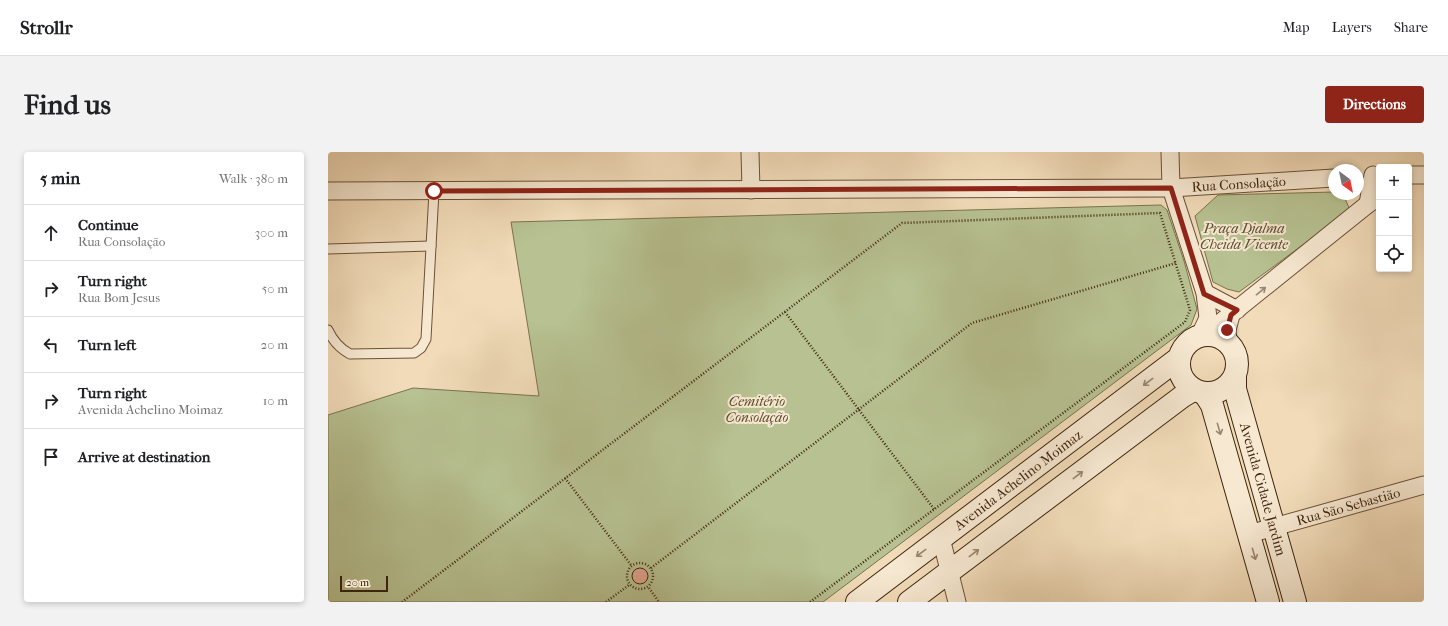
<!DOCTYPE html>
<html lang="en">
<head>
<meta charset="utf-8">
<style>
	:root { --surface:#fff; --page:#f2f2f2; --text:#202124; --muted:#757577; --line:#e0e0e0; --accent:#8f2418 }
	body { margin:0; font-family:"IM FELL French Canon",serif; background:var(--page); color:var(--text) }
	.controls { position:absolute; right:12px; top:12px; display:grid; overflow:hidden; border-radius:4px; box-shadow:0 2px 6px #0003 }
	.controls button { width:36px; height:36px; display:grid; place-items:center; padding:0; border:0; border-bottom:1px solid var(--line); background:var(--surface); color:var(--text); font:20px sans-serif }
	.compass { position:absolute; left:1000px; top:12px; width:36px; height:36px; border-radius:50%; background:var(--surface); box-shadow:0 2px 6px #0003; rotate:147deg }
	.scale { position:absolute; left:12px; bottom:10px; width:48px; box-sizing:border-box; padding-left:4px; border:2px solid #3f250d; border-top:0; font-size:11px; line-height:14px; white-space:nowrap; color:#3f250d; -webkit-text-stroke:3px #f6e8d1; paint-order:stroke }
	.stop { position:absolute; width:12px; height:12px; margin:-9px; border:3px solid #8f2418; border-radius:50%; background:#fff }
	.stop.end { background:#8f2418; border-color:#fff; box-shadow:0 1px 4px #0008 }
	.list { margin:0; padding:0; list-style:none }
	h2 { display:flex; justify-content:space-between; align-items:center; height:52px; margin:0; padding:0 16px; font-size:17px }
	h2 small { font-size:13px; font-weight:400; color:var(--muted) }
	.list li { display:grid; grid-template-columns:26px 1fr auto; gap:12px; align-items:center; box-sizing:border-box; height:56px; padding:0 16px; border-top:1px solid var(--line) }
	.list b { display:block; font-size:15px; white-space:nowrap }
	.list p { margin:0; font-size:13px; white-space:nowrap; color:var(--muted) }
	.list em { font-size:13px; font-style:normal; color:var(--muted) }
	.icon { flex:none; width:22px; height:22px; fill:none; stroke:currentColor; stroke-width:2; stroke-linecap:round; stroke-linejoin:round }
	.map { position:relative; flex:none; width:1096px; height:450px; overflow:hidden; border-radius:4px }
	header { display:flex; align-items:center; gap:24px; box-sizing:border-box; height:56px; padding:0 20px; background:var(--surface); border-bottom:1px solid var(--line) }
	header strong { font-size:19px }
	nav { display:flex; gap:22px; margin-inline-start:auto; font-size:14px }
	.intro { display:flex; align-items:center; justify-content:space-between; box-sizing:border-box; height:96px; padding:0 24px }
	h1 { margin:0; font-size:28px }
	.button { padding:10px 18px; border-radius:4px; background:var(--accent); color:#fff; font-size:14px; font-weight:700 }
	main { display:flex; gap:24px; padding:0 24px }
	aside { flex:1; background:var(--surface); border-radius:4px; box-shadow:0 2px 6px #0003 }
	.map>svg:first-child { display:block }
	.green { fill:#b7c191; stroke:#7b734f }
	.building { fill:#e2a48f; stroke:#3f250d }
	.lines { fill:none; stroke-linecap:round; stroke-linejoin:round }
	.lane-casing { stroke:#6c5238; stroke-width:11 }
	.street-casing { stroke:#6c5238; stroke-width:19 }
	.secondary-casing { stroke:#3f250d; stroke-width:24 }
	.path { stroke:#3f250d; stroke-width:2.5; stroke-dasharray:1 2; stroke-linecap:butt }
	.lane { stroke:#f6e8d1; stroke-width:9 }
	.street { stroke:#f6e8d1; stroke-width:17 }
	.secondary { stroke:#f6e8d1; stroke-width:22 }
	.oneway { stroke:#9a866f }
	.route { stroke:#8f2418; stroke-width:5 }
	.labels { text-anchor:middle; stroke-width:4; stroke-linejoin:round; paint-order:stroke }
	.street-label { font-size:14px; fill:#3f250d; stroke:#f6e8d1 }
	.park-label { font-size:14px; font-style:italic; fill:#5d4c2e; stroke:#f6e8d1 }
</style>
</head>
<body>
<header>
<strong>Strollr</strong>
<nav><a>Map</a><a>Layers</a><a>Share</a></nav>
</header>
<div class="intro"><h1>Find us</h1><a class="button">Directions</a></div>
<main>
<aside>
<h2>5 min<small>Walk · 380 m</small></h2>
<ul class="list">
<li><svg class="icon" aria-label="ahead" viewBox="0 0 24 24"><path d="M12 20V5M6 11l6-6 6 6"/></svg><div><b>Continue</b><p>Rua Consolação</p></div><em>300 m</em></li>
<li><svg class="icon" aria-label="right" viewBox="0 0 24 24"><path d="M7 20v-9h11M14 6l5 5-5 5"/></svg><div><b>Turn right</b><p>Rua Bom Jesus</p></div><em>50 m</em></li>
<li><svg class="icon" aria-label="left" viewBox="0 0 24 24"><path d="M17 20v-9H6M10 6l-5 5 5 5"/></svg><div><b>Turn left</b></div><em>20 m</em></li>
<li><svg class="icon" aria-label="right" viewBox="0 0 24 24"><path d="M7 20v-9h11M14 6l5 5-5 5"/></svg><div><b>Turn right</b><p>Avenida Achelino Moimaz</p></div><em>10 m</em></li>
<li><svg class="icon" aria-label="arrive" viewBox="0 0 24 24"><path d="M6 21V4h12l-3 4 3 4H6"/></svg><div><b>Arrive at destination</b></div></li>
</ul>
</aside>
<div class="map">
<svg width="1096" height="450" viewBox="0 0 1096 450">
	<rect width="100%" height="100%" fill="#f1dbb8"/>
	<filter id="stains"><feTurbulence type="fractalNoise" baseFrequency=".005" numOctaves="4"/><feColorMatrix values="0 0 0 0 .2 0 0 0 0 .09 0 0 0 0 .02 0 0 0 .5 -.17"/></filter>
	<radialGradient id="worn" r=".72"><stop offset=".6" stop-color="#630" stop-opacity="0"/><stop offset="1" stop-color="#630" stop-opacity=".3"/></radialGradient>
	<!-- green -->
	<g class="green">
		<path d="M1006,40v2h9l7,16 -111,82 -12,-3 -14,-7 -18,-66 23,-21z"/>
		<path d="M833,53l6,5 17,51 13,48 -6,16 -368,277h-495v-187l85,-27 126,8 -28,-174z"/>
	</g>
	<!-- building -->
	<circle class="building" cx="312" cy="424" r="8"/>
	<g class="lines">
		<defs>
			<g id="lane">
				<path d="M0,97l103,-3"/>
				<path d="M0,178c5,11 11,18 22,24l64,-1 7,-5 5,-9 8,-148"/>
			</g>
			<g id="street">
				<path d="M422,0l1,38"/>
				<path d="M842,0l1,36 34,105 3,25 -9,19"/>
				<path d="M1081,23h15"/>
				<path id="s1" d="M0,39l843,-3 163,-10"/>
				<path d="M1040,52l5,-29"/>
				<path d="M877,141l32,17"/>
				<path d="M877,183l163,-131 11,-7"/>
				<path d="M900,191l-1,-13 4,-15"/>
				<path id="s2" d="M921,382l175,-49"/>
				<path d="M613,386l16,64"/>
			</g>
			<g id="secondary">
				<circle cx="880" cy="212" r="29"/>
				<path id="s3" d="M907,224v13l60,213"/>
				<path d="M877,242l7,11 56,197"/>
				<path id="s4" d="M529,450l322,-244"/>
				<path d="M581,450l274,-206 10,-6"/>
			</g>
		</defs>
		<!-- lane casing -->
		<use href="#lane" class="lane-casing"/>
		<!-- street casing -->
		<use href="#street" class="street-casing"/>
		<!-- secondary casing -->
		<use href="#secondary" class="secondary-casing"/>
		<!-- path -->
		<g class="path">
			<path d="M457,160l149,197"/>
			<path d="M237,326l66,87"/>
			<circle cx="312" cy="424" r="13"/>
			<path d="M323,416l321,-245 204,-60"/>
			<path d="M321,436l10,14"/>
			<path d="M74,450l500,-379 258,-10 30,97 -5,12 -375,280"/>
			<path d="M278,450l23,-17"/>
		</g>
		<!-- lane -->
		<use href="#lane" class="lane"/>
		<!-- street -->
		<use href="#street" class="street"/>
		<!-- secondary -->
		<use href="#secondary" class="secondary"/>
	</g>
	<!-- one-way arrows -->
	<defs><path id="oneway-shaft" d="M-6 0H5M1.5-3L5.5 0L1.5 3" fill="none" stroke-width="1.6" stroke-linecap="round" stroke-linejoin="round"/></defs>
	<g class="oneway">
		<use href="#oneway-shaft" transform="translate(933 139) rotate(-39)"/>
		<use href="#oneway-shaft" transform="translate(820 230) rotate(143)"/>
		<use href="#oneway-shaft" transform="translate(891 277) rotate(74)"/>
		<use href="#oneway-shaft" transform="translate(750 323) rotate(-37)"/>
		<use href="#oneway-shaft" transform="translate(593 401) rotate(143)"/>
		<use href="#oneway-shaft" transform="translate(646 401) rotate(-37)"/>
		<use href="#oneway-shaft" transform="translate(926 402) rotate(74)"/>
	</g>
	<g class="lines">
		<!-- route -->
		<path class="route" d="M106,39l737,-3 33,106 33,16 -6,5 -4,15"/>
	</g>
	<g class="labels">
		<!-- street labels -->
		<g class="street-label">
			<text dy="5" stroke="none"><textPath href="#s1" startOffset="911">Rua Consolação</textPath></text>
			<text dy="5" stroke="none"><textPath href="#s4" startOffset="202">Avenida Achelino Moimaz</textPath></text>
			<text dy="5" stroke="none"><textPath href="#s3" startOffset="117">Avenida Cidade Jardim</textPath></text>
			<text dy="5" stroke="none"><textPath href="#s2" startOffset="103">Rua São Sebastião</textPath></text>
		</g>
		<!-- park labels -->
		<g class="park-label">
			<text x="916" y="81">Praça Djalma<tspan x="916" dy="16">Cheida Vicente</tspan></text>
			<text x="429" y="254">Cemitério<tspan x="429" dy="16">Consolação</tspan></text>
		</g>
	</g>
	<rect width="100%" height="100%" filter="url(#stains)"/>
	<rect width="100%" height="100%" fill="url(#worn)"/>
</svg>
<div class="controls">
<button>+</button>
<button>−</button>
<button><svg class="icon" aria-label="locate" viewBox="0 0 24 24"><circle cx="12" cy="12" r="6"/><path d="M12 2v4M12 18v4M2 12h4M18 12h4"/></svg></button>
</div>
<svg class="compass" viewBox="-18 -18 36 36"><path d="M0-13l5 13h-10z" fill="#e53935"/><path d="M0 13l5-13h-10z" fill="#757577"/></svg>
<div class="scale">20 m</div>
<div class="stop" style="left:106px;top:39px"></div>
<div class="stop end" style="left:899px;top:178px"></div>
</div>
</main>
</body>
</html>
